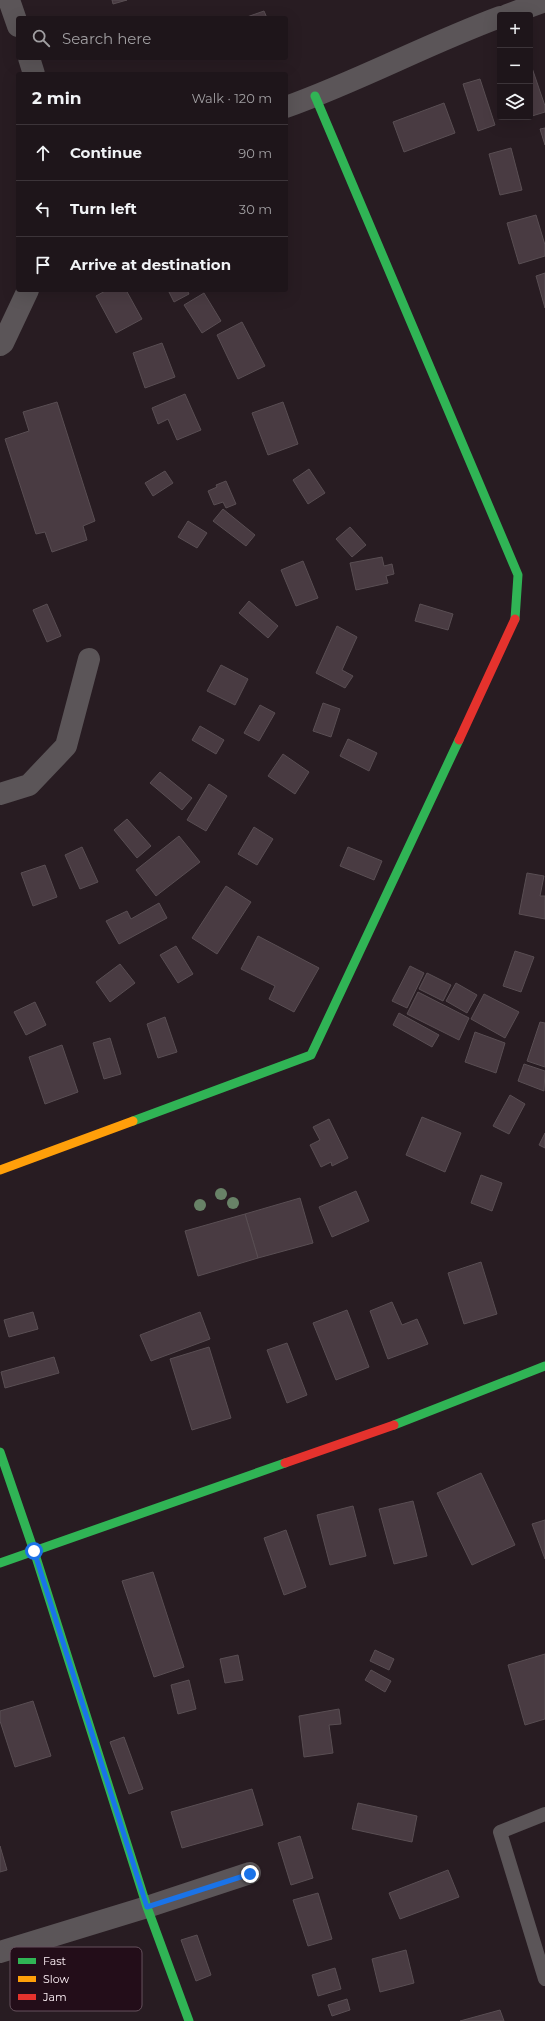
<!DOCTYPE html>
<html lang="en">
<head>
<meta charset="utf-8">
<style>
	:root { --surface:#1e151a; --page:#2b2227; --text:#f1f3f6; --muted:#a19fa2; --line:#3c3439 }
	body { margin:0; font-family:Montserrat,sans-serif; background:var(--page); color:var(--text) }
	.controls { position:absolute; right:12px; top:12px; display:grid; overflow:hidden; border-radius:4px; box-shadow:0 4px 16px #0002 }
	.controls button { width:36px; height:36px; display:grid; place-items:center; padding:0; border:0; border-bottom:1px solid var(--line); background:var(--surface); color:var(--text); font:20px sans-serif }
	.stop { position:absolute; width:12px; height:12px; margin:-9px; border:3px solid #1a73e8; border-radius:50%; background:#fff }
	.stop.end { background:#1a73e8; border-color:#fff; box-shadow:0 1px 4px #0008 }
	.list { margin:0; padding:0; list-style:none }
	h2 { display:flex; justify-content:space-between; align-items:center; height:52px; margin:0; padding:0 16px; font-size:17px }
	h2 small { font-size:13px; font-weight:400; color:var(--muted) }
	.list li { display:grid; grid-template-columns:26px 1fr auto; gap:12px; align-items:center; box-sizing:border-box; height:56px; padding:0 16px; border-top:1px solid var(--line) }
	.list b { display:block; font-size:15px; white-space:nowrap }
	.list em { font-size:13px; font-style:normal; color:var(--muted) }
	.icon { flex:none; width:22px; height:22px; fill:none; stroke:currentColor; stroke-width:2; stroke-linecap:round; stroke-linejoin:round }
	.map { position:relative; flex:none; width:545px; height:2021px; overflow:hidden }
	.search { position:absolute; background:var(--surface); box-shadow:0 4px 16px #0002; left:16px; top:16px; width:272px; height:44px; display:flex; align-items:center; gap:10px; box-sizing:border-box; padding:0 14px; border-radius:4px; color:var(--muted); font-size:15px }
	.panel { position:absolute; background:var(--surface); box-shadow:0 4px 16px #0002; left:16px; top:72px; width:272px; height:220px; border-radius:4px }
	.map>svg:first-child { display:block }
	.building { fill:#493b42; stroke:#594e53 }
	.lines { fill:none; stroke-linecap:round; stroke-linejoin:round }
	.lane { stroke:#5b5558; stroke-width:14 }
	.street { stroke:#5b5558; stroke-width:22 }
	.fast { stroke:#30b455; stroke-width:9 }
	.slow { stroke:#ff9f0a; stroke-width:9 }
	.jam { stroke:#e5322d; stroke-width:9 }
	.tree { fill:#688267 }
	.route { stroke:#1a73e8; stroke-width:5 }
	.key { fill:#230d19; stroke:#65515c; stroke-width:1 }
	.key-label { font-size:11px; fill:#fef1f7 }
</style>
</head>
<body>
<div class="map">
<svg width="545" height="2021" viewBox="0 0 545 2021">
	<rect width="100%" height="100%" fill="#281c22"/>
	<!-- building -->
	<g class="building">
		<path d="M112,0h15l-14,4z"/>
		<path d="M264,11l3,7h-23z"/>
		<path d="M530,62l15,44v6l-13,4 -2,-6z"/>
		<path d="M480,79l15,46 -17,6 -15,-47z"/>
		<path d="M444,103l11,30 -51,19 -11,-30z"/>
		<path d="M545,128v17l-5,-16z"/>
		<path d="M511,148l11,42 -22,5 -11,-41z"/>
		<path d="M536,215l9,30v11l-26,8 -12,-41z"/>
		<path d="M545,273v35l-9,-32z"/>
		<path d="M107,290h19l16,29 -26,14 -20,-37z"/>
		<path d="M168,290h19l2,4 -15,8z"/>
		<path d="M204,293l17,28 -19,12 -18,-28z"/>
		<path d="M242,322l23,44 -27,13 -21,-44z"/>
		<path d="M162,343l13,34 -30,11 -12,-35z"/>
		<path d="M185,394l16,36 -24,10 -9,-21 -10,5 -6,-16z"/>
		<path d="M57,402l38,119 -12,5 4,14 -35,12 -7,-20 -9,2 -31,-95 24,-8 -6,-19z"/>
		<path d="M283,402l15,42 -30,11 -16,-42z"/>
		<path d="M309,469l16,24 -17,11 -15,-24z"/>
		<path d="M165,471l8,12 -20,13 -8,-13z"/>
		<path d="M226,481l10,23 -10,4 -3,-6 -9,3 -6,-14 9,-4 -1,-2z"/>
		<path d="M223,509l32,26 -9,11 -33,-25z"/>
		<path d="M188,521l19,12 -10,15 -19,-11z"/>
		<path d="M350,527l16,18 -14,12 -16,-18z"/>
		<path d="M382,557l2,9 8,-2 2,10 -8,2 2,7 -32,7 -6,-27z"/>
		<path d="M303,561l15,37 -22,8 -15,-36z"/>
		<path d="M249,601l29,25 -10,12 -29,-25z"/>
		<path d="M47,604l14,32 -14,6 -14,-32z"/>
		<path d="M420,604l33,10 -5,16 -33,-9z"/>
		<path d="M337,626l20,11 -15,33 11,6 -8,12 -29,-15z"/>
		<path d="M221,665l27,14 -13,26 -28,-14z"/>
		<path d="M323,703l17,6 -9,28 -18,-6z"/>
		<path d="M260,705l15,8 -16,28 -15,-8z"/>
		<path d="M200,726l24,14 -8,14 -24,-14z"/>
		<path d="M348,739l29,14 -8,18 -29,-15z"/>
		<path d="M283,754l26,18 -14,22 -27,-18z"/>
		<path d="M160,772l32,26 -10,12 -32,-27z"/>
		<path d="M209,784l18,12 -21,35 -19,-11z"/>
		<path d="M127,819l24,27 -14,12 -23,-28z"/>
		<path d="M254,827l19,12 -16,26 -19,-11z"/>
		<path d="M179,836l21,26 -44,34 -20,-26z"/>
		<path d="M82,847l16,35 -18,7 -15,-34z"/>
		<path d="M348,847l34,14 -8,19 -34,-14z"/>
		<path d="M45,865l12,32 -24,9 -12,-33z"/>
		<path d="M527,873l17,3 -4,20h5v23l-26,-5z"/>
		<path d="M226,886l25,16 -34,52 -25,-16z"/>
		<path d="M159,903l8,15 -48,26 -13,-23 21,-10 4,8z"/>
		<path d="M258,936l61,32 -25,44 -25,-13 6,-13 -34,-17z"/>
		<path d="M176,946l17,28 -15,9 -18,-28z"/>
		<path d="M515,951l19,6 -13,35 -18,-6z"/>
		<path d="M120,964l15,19 -25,19 -14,-20z"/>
		<path d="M410,966l14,7 -17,35 -15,-7z"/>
		<path d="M427,973l24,12 -8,16 -24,-12z"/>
		<path d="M456,983l21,12 -10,18 -21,-12z"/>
		<path d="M418,992l51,26 -10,22 -52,-26z"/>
		<path d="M484,994l35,18 -14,26 -34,-19z"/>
		<path d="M35,1002l11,23 -20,10 -12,-23z"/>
		<path d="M399,1013l40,22 -7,12 -39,-22z"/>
		<path d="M165,1017l12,35 -19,6 -11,-34z"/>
		<path d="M540,1022l5,1v44l-18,-6z"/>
		<path d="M475,1032l30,11 -9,30 -31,-11z"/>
		<path d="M110,1038l11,36 -17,5 -11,-36z"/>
		<path d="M62,1045l16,47 -33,12 -16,-47z"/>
		<path d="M524,1064l21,7 -1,20 -26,-10z"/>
		<path d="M510,1095l15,9 -16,30 -16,-8z"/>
		<path d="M422,1117l39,16 -16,39 -39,-17z"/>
		<path d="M329,1119l19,39 -16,8 -1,-4 -10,5 -11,-22 10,-5 -7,-13z"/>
		<path d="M545,1133v15l-6,-3z"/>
		<path d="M481,1175l21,8 -10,28 -21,-8z"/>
		<path d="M356,1191l13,30 -37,16 -13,-30z"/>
		<path d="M300,1198l13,45 -55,15 -13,-44z"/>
		<path d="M245,1214l13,44 -60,18 -13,-45z"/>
		<path d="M481,1262l16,52 -33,10 -16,-51z"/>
		<path d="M392,1302l10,23 15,-6 11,25 -40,15 -18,-48z"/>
		<path d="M347,1310l22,57 -33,13 -23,-57z"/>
		<path d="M33,1312l5,17 -29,8 -5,-17z"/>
		<path d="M200,1312l10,27 -59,22 -11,-26z"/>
		<path d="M287,1343l20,52 -20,8 -20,-53z"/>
		<path d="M209,1347l22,71 -39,12 -22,-71z"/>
		<path d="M54,1357l5,16 -54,15 -4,-16z"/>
		<path d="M481,1473l34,72 -43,20 -35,-72z"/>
		<path d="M413,1501l14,55 -33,8 -15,-55z"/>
		<path d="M353,1506l13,50 -36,9 -13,-50z"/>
		<path d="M545,1520v39l-13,-35z"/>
		<path d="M286,1530l20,57 -22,8 -20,-57z"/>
		<path d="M153,1572l31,95 -30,10 -32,-96z"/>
		<path d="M375,1650l19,9 -5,11 -19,-9z"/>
		<path d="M545,1654v65l-20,6 -17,-60z"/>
		<path d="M238,1655l5,25 -18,3 -5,-24z"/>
		<path d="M371,1670l20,11 -6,11 -20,-12z"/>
		<path d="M189,1680l7,29 -18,5 -7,-29z"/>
		<path d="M33,1701l18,55 -36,11 -15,-46v-10z"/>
		<path d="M339,1709l2,15 -12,1 4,28 -29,4 -5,-41z"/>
		<path d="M124,1737l19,52 -14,5 -19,-52z"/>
		<path d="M252,1789l11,36 -81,23 -11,-36z"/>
		<path d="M358,1803l59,13 -5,26 -60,-13z"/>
		<path d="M300,1836l13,42 -22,7 -13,-42z"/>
		<path d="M0,1846l7,24 -7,2z"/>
		<path d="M448,1870l11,27 -59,22 -11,-26z"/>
		<path d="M318,1893l14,46 -24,7 -15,-46z"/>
		<path d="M197,1935l14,40 -15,6 -15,-41z"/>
		<path d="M406,1950l8,33 -34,9 -8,-33z"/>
		<path d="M335,1968l6,21 -23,7 -6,-21z"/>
		<path d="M347,1999l3,11 -18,6 -4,-11z"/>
		<path d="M500,2010l4,11h-44z"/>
	</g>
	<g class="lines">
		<!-- lane -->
		<path class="lane" d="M545,1814l-45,18 45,147"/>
		<!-- street -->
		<g class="street">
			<path d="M9,0l9,26"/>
			<path d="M507,15l38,-14"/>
			<path d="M29,58l5,16"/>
			<path d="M286,107c73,-26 141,-63 214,-90"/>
			<path d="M0,345l3,-2 25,-53"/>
			<path d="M0,794l29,-9 37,-39 23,-87"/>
			<path d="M0,1952l147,-45 103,-34"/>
		</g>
		<!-- fast -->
		<g class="fast">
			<path d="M315,96l203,479 -3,44"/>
			<path d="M133,1121l178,-66 148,-315"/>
			<path d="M394,1425l151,-59"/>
			<path d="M0,1452l34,99 113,356 42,114"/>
			<path d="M0,1563l285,-100"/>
		</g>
		<!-- slow -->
		<path class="slow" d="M0,1170l133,-49"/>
		<!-- jam -->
		<g class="jam">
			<path d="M459,740l56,-121"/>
			<path d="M285,1463l109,-38"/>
		</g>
	</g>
	<!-- trees -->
	<g class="tree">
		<circle cx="221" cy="1194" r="6"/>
		<circle cx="233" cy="1203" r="6"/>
		<circle cx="200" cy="1205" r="6"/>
	</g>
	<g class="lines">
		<!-- route -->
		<path class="route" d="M34,1551l113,356 103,-33"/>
	</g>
	<!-- legend -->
	<rect x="10" y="1947" width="132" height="64" rx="6" class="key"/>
	<rect x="18" y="1958" width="18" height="6" fill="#30b455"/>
	<rect x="18" y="1976" width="18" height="6" fill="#ff9f0a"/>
	<rect x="18" y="1994" width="18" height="6" fill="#e5322d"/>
	<g class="key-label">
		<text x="43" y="1965">Fast</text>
		<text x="43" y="1983">Slow</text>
		<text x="43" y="2001">Jam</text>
	</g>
</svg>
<div class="controls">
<button>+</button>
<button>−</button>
<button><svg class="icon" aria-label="layers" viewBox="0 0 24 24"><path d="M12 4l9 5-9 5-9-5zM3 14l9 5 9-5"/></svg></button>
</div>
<div class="stop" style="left:34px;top:1551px"></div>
<div class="stop end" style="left:250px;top:1874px"></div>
<div class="search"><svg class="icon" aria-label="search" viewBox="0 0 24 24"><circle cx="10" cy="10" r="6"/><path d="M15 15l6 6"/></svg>Search here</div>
<section class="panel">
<h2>2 min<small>Walk · 120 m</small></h2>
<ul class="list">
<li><svg class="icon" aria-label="ahead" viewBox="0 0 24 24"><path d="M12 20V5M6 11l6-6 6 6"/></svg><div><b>Continue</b></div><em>90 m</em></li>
<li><svg class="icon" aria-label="left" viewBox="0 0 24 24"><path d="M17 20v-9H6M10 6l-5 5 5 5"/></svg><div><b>Turn left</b></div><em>30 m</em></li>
<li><svg class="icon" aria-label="arrive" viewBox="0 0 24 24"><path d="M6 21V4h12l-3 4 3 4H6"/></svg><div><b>Arrive at destination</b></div></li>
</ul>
</section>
</div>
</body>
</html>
